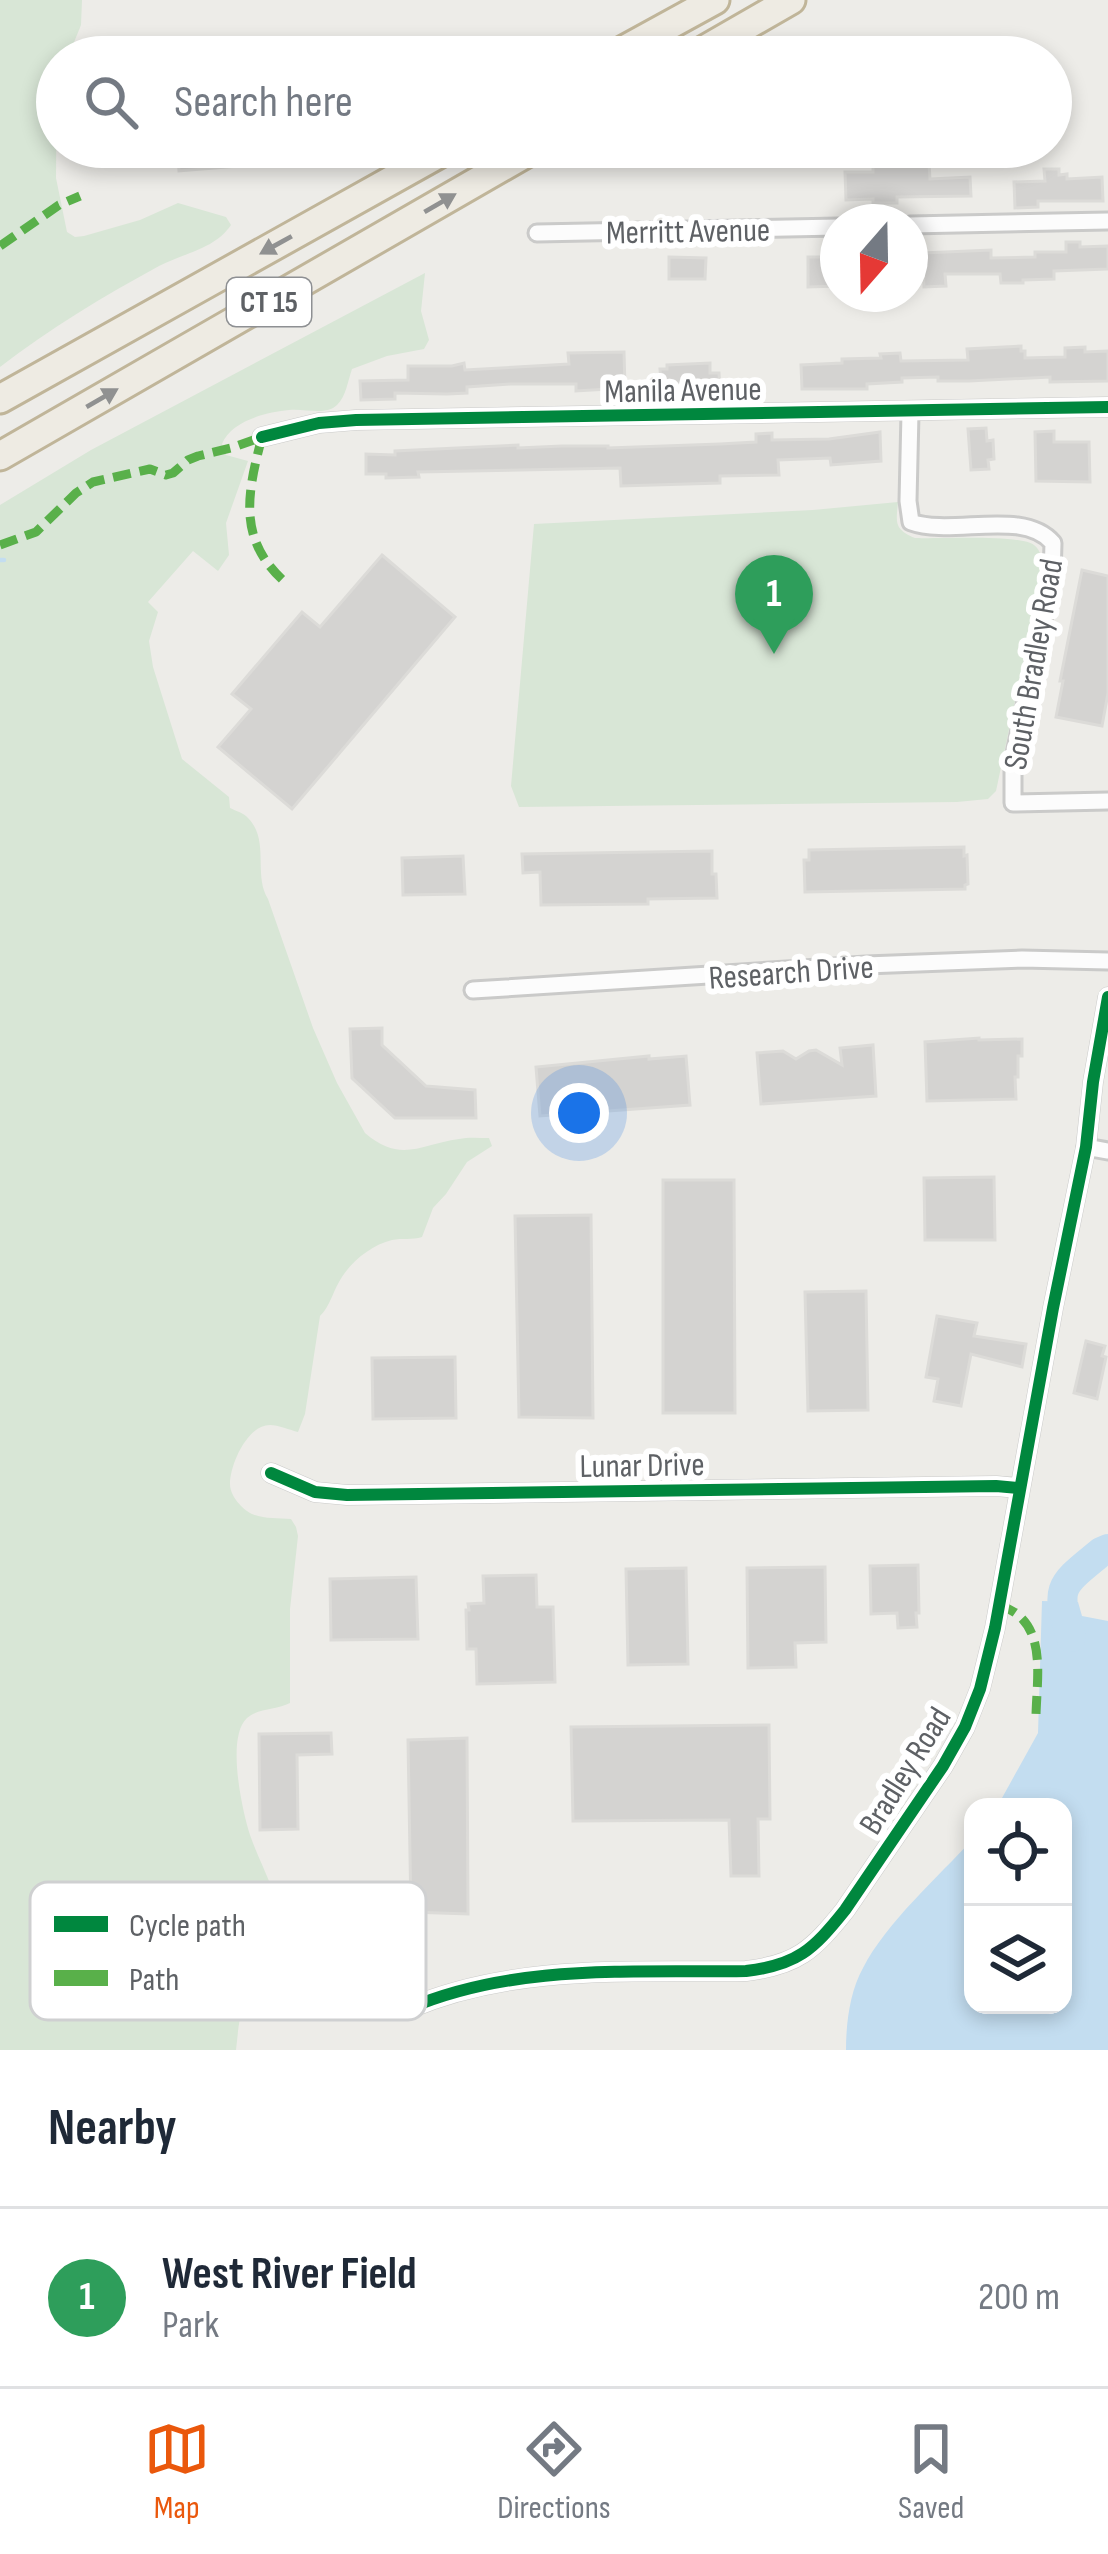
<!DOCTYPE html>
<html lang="en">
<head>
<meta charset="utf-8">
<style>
	:root { --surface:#fff; --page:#f2f2f3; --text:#1f2937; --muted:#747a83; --line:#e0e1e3; --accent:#ea580c }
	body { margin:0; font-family:"Sofia Sans Condensed",sans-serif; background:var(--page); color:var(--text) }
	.controls { position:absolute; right:36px; bottom:36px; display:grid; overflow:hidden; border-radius:24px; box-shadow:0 6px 18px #0003 }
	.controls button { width:108px; height:108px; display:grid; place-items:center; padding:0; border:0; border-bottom:3px solid var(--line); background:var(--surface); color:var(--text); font:60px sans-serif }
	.compass { position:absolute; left:820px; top:204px; width:108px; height:108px; border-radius:50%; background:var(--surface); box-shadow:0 6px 18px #0003; rotate:200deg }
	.you { position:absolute; left:579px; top:1113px; width:42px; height:42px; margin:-30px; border:9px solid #fff; border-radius:50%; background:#1a73e8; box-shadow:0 0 0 18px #1a73e833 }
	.badge { display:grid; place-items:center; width:78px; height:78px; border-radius:50%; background:var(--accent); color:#fff; font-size:39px; font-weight:700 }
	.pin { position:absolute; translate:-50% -99px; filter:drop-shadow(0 3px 6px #0008) }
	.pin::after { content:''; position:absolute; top:63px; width:42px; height:36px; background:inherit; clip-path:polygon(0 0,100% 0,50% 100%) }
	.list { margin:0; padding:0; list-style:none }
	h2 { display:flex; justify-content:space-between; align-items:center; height:156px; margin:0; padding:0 48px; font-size:51px }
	h2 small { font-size:39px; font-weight:400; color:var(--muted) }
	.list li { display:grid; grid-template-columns:78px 1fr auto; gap:36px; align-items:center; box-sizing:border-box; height:180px; padding:0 48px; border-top:3px solid var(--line) }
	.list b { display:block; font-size:45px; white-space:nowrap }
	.list p { margin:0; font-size:39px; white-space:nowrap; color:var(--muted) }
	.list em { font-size:39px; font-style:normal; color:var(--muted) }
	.icon { flex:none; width:66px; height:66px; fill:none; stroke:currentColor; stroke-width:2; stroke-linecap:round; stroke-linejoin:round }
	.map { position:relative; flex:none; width:1108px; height:2050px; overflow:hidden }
	.search { position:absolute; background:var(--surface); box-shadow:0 6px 18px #0003; left:36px; right:36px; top:36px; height:132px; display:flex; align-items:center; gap:30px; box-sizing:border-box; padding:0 42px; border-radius:66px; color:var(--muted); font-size:45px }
	.sheet { height:336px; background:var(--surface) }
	nav { display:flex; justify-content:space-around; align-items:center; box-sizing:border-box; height:168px; border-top:3px solid var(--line); background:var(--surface); font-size:33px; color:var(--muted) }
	nav a { display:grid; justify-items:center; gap:6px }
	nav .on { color:var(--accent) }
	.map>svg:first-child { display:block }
	.green { fill:#d8e6d6 }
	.water { fill:#c3ddf0 }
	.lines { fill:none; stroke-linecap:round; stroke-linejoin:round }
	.stream { stroke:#c3ddf0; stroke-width:4.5 }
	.river { stroke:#c3ddf0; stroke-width:30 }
	.building { fill:#d4d3d1; stroke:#dcdbd8; stroke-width:3 }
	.minor-casing { stroke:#cacac9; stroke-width:21 }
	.motorway-casing { stroke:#c0b599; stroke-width:33 }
	.minor { stroke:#fcfcfc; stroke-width:15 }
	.motorway { stroke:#eeebe3; stroke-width:27 }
	.quiet { stroke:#59b04a; stroke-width:9; stroke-dasharray:18 9; stroke-linecap:butt }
	.cycleway-casing { stroke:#fff; stroke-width:20 }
	.cycleway { stroke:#00873e; stroke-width:12 }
	.oneway { fill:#909191 }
	.labels { text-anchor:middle; stroke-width:12; stroke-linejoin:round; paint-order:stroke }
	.shield { fill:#fff; stroke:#8e9093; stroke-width:3 }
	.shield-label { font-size:30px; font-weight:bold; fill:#5e6165 }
	.street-label { font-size:33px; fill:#5e6165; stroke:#fff }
	.key { fill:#fff; stroke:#cfd0d1; stroke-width:3 }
	.key-label { font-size:33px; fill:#5e6165 }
</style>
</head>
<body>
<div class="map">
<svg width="1108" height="2050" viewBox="0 0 1108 2050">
	<rect width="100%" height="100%" fill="#edece8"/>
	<!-- green -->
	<g class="green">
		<path d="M0,0h82l-1,25 -13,32h-11l-1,121 11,54 8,5 9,-1 56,-16 38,-17 48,14 5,8c-16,24 -47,28 -72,41 -55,30 -110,63 -159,101z"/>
		<path d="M425,273l-4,38 8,29 -5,9 -37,7 -35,13c-4,11 -6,28 -15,36 -11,11 -33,3 -48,5 -23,2 -58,11 -67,34l4,11 22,6 -22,62 3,32 -11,16 -25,-20 -45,51 10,10 -9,29 4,26 29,92 47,38 1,11c6,3 14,5 18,10 22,22 5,57 20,81l45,129 24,55 28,50c36,31 56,11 94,6 9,-2 20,-1 30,-1l3,8 -25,16 -21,32 -13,14 -11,29c-10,3 -20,1 -30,3 -21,5 -43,23 -53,42 -7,12 -9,24 -19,34l-15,98 -7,18c-8,-2 -20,-7 -28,-7 -23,0 -40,40 -40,59 0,12 12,25 22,30 12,5 26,4 39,5l5,8 2,9 -8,73v94c-13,7 -32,5 -43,15 -21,19 -5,92 3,117 11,32 31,62 30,96 -1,14 -4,33 -11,45 -7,11 -18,17 -24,29 -7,13 -7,30 -9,45h-236v-1545l91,-55z"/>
		<path d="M898,502c-2,21 -4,27 17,36 23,1 104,-4 119,7 9,7 8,18 8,28l-46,218 -8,8 -31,3 -438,5 -8,-21 23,-262 279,-14z"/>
	</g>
	<!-- water -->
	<path class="water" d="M1042,1601l36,1 4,14 26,5v429h-262c0,-27 4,-59 17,-82 23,-45 75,-91 110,-129v166h90v-198h-66l41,-74z"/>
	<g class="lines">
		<!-- stream -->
		<path class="stream" d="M0,560h4"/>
		<!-- river -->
		<path class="river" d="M1071,1637c-17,-51 -10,-52 30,-85l7,-3"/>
	</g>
	<!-- building -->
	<g class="building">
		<path d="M177,147h74l2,18 -74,6z"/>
		<path d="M873,157h25l-1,7 32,-1 1,16 40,-2 1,19 -74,1v6h-24v-4l-27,1 -1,-28h28z"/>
		<path d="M1044,169h15v6l8,-1v5l35,-2 1,24h-65v6l-23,1 -1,-26 31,-1z"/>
		<path d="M1066,242h14v5l28,-1v23l-54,2v8l-31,1v3h-22l-1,-9h-55l1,12 -22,1 -1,-34 68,-3v8l44,-1v-5h31z"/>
		<path d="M669,257l37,1 -1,21h-36z"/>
		<path d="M808,257h30v29l-30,1z"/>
		<path d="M1021,346v5h4v7l40,-1v-9l20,-1v5l23,-1v30l-58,1v-5l-81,4h-31v-4l-36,1v4l-35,2v5h-65l-1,-24 41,-2v-4l39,-1 -1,-4 20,-1 1,8 67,-1 -1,-11z"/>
		<path d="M624,352l1,36 -49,3v-7h-66l-43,3v6l-20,1 -52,-1v6l-34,1 -1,-19 48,-1v-14h44l12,-3 1,7 104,-6 -1,-11z"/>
		<path d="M710,363v10h9l1,16h-9v6h-49l-2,-26h7v-4z"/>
		<path d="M986,428l1,13 6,-1 1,19 -6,1 1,9 -18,1 -3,-41z"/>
		<path d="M1054,431v11h35l1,40 -54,-1 -1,-49z"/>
		<path d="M880,432l1,29 -50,4 -1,-7 -52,2 1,15 -59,1v7l-99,3 -1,-18 -202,4 1,5 -33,1v-4h-20v-20l29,1v-4l123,-6v3l44,-2h46v2l112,-4 36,-2v-8l16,-1v7l57,-1z"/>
		<path d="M382,555l73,62 -163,192 -74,-62 33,-38 -19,-15 70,-82 18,15z"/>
		<path d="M1082,570l26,6v117l-6,33 -46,-9 7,-36h-3z"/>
		<path d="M964,847v9l3,-1 1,29 -3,1v4l-160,3 -1,-32h5v-10z"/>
		<path d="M712,851v23h4l1,24 -69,1v5l-107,1 -1,-33 -17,1 -1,-19z"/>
		<path d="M463,856l2,38 -62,1 -1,-37z"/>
		<path d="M382,1028v17l44,41 49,4 1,28h-81l-43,-40 -2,-49z"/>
		<path d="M979,1038v2l43,-1v17h-4v21h-3l1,22 -89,2 -2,-59z"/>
		<path d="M873,1045l3,51 -115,8 -4,-51 26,-2 13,8 13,-8 7,-1 26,15 -2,-17z"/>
		<path d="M649,1056v3l37,-3 4,49 -150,11 -4,-49z"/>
		<path d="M994,1177l1,63h-70l-1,-62z"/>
		<path d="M663,1180h71l1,233h-72z"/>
		<path d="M591,1215l2,203 -74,-1 -4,-201z"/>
		<path d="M866,1291l2,119 -60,1 -3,-119z"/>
		<path d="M937,1316l40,7 -3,13 52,8 -4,23 -51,-13 -10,52 -27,-5 4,-22 -12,-2z"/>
		<path d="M1086,1341l19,5 -3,10 4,1 -9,42 -23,-6z"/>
		<path d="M455,1357l1,61 -83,1 -1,-61z"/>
		<path d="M918,1565l1,48h-3l1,14 -19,1 -1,-15 -26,1 -1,-48z"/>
		<path d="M825,1567l1,75 -31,1 1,24 -48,1 -1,-100z"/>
		<path d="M686,1568l2,96 -60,1 -2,-96z"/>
		<path d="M536,1575l1,32h16l2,75 -78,2 -1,-35h-9l-1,-39h3l-1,-6 16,-1 -1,-27z"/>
		<path d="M416,1577l2,62 -87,1 -1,-61z"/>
		<path d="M769,1725l1,94h-12l1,57h-28l-2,-56 -156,1 -2,-94z"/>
		<path d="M331,1733l1,21 -35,1 1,74 -38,1 -1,-96z"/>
		<path d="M467,1738l1,176 -57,-2 -3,-172z"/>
	</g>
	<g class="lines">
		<defs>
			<g id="minor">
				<path d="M910,225l198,-4"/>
				<path d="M537,233l301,-6"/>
				<path d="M910,413l-2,88 3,21c41,15 112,-14 142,21l-1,34 -39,186v40l95,-2"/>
				<path d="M262,437l57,-14 37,-3 752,-13"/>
				<path d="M473,990l393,-25 156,-6 86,2"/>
				<path d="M1086,1147l22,4"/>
				<path d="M271,1473l44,19 32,3 649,-9 23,2"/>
				<path d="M410,2008c106,-45 223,-35 336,-37 51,-6 67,-21 99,-61l98,-144 22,-39 15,-38 15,-61 58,-320 33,-161 7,-65 15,-85"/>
			</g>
			<g id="motorway">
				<path d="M611,57l104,-57"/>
				<path d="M692,57l99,-57"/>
				<path d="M0,399l451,-252"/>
				<path d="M0,456l537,-309"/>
			</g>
		</defs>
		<!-- minor casing -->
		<use href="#minor" class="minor-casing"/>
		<!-- motorway casing -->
		<use href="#motorway" class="motorway-casing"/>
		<!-- minor -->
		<use href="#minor" class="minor"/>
		<!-- motorway -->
		<use href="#motorway" class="motorway"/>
		<!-- quiet -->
		<g class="quiet">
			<path d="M0,246l59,-41 21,-9"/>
			<path d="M262,437c-15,57 -25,103 24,146"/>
			<path d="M0,545l36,-13 40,-39 17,-11 57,-13 16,6 7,-2 15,-13 10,-4 33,-8 31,-11"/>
			<path d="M999,1605c49,15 38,69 37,110"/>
		</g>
		<defs>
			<g id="cycleway">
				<path d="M262,437l57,-14 37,-3 752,-13"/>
				<path d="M271,1473l44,19 32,3 649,-9 23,2"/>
				<path d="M410,2008c106,-45 223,-35 336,-37 51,-6 67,-21 99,-61l98,-144 22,-39 15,-38 15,-61 58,-320 33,-161 7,-65 15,-85"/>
			</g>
		</defs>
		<!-- cycleway casing -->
		<use href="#cycleway" class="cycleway-casing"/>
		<!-- cycleway -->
		<use href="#cycleway" class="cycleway"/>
	</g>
	<!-- one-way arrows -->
	<defs><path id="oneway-solid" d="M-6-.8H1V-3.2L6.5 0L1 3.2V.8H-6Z" transform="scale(3)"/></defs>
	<g class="oneway">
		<use href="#oneway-solid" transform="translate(440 203) rotate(-30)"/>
		<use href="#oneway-solid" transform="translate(276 245) rotate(151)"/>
		<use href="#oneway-solid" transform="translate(102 398) rotate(-30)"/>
	</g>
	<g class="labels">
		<!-- shield labels -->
		<rect class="shield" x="227" y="278" width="84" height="48" rx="9"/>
		<g class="shield-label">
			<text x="269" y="312">CT 15</text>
		</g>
		<!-- street labels -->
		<g class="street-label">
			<text transform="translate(688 230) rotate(-1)" y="12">Merritt Avenue</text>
			<text transform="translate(683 389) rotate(-1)" y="12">Manila Avenue</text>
			<text transform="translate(1032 664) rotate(-80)" y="12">South Bradley Road</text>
			<text transform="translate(791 971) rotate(-4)" y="12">Research Drive</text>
			<text transform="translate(642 1464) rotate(-1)" y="12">Lunar Drive</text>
			<text transform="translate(904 1770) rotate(-58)" y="12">Bradley Road</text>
		</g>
	</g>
	<!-- legend -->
	<rect x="30" y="1882" width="396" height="138" rx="18" class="key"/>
	<rect x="54" y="1916" width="54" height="16" fill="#00873e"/>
	<rect x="54" y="1970" width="54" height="16" fill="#59b04a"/>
	<g class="key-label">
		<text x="129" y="1936">Cycle path</text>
		<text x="129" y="1990">Path</text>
	</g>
</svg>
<div class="controls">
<button><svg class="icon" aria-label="locate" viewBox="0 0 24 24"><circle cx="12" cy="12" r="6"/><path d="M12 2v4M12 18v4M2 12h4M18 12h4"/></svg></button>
<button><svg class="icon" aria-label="layers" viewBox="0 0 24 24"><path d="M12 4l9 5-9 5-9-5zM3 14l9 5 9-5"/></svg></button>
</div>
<svg class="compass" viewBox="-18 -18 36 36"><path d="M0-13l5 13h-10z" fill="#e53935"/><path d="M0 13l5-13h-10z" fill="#747a83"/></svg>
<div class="you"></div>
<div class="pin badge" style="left:774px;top:654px;background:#2e9e5b">1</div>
<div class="search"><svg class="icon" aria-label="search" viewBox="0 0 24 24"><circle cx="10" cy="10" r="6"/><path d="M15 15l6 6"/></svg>Search here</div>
</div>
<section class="sheet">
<h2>Nearby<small></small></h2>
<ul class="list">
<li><span class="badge" style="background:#2e9e5b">1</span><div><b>West River Field</b><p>Park</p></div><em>200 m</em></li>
</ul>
</section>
<nav>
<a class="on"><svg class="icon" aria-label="map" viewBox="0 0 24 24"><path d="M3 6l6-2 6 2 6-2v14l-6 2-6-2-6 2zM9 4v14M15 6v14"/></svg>Map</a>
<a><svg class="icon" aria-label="directions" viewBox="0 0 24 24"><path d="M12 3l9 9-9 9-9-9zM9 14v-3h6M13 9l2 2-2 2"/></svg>Directions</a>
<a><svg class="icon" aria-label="saved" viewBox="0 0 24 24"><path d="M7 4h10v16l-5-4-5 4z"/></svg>Saved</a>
</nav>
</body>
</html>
